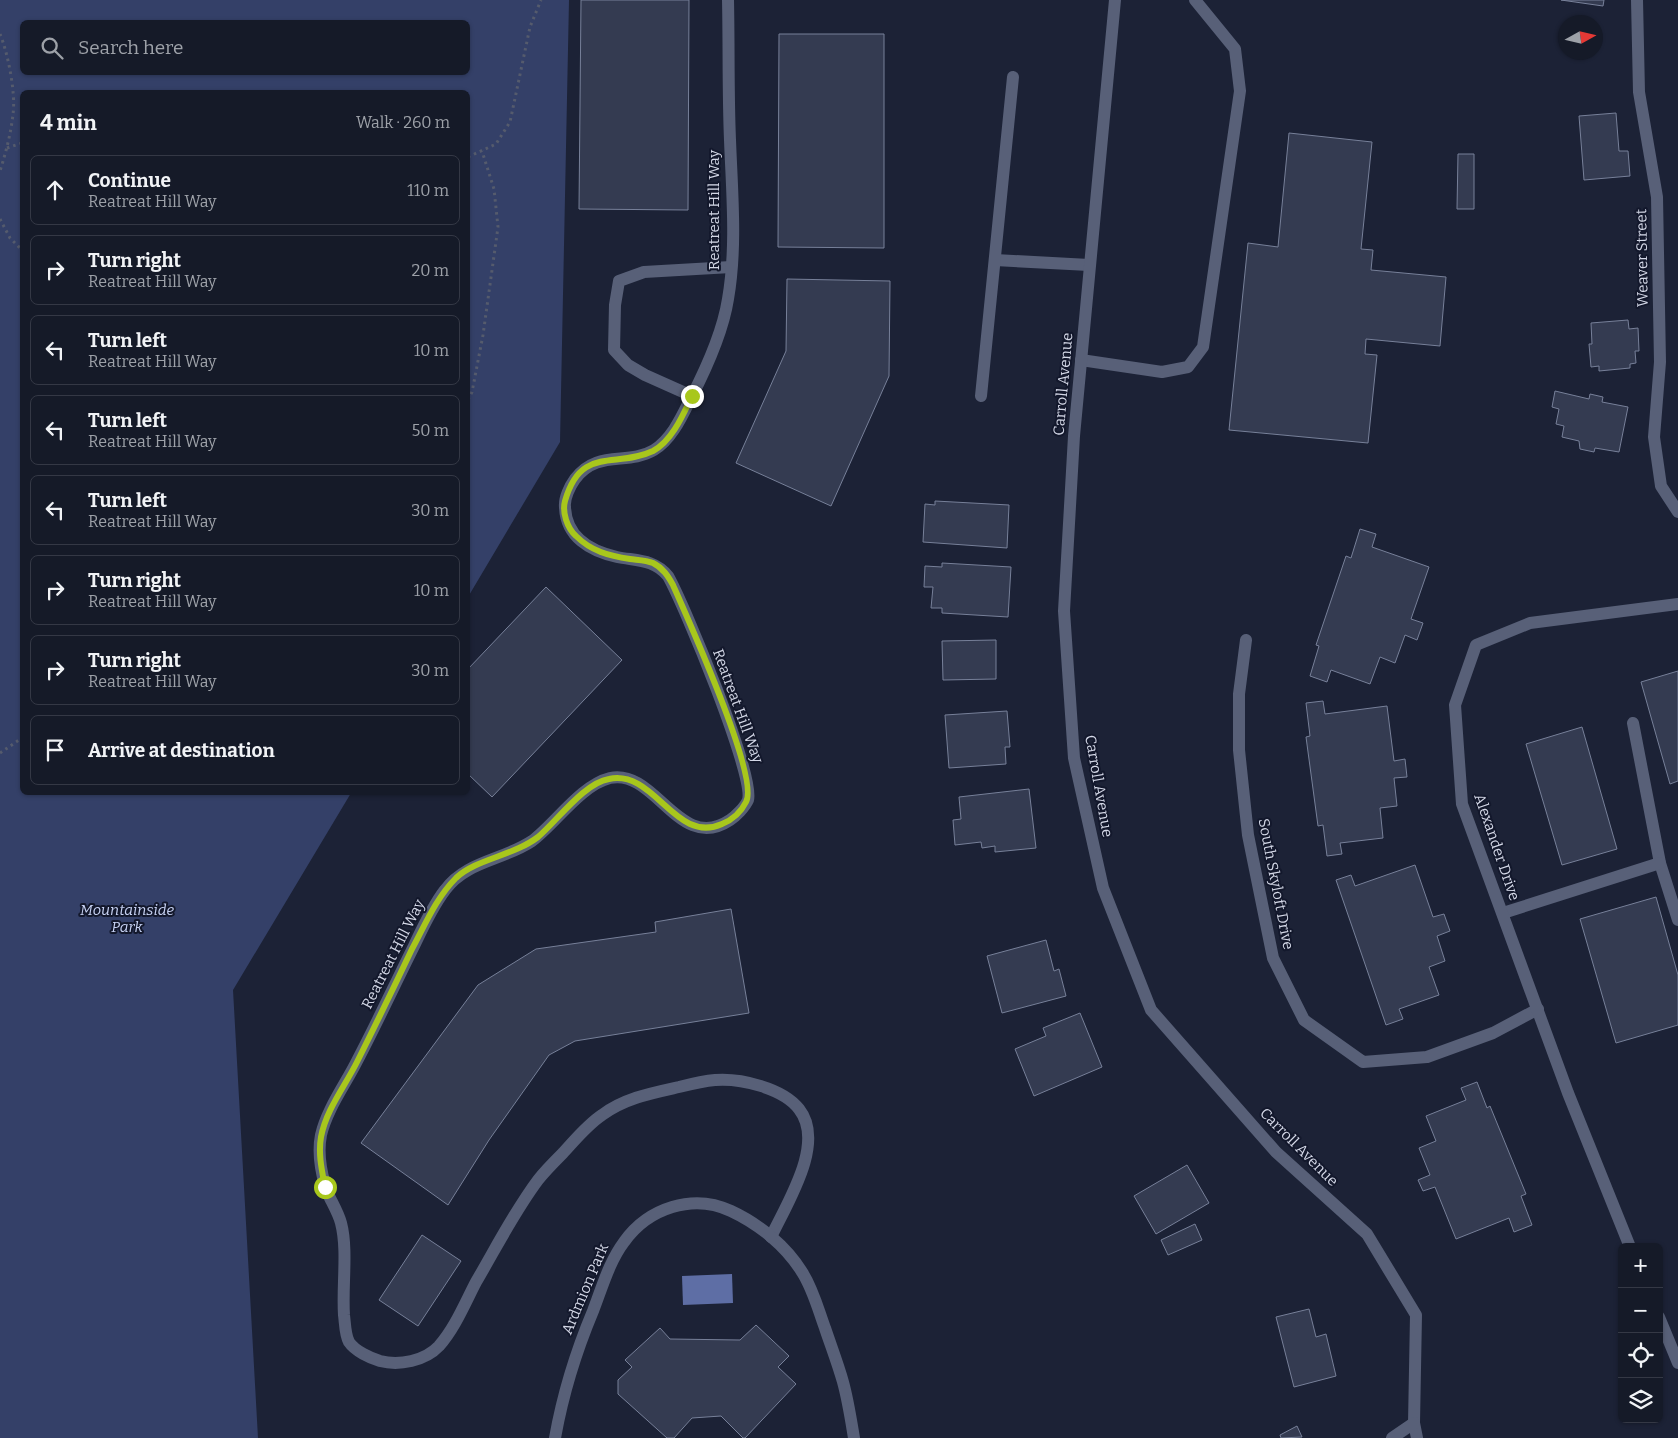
<!DOCTYPE html>
<html lang="en">
<head>
<meta charset="utf-8">
<style>
	:root { --surface:#151a28; --page:#1e2330; --text:#f1f3f6; --muted:#9da1a8; --line:#343845 }
	body { margin:0; font-family:Bitter,serif; background:var(--page); color:var(--text) }
	.controls { position:absolute; right:15px; bottom:15px; display:grid; overflow:hidden; border-radius:8px; box-shadow:0 1px 4px #0004 }
	.controls button { width:45px; height:45px; display:grid; place-items:center; padding:0; border:0; border-bottom:1px solid var(--line); background:var(--surface); color:var(--text); font:25px sans-serif }
	.compass { position:absolute; left:1558px; top:15px; width:45px; height:45px; border-radius:50%; background:var(--surface); box-shadow:0 1px 4px #0004; rotate:82deg }
	.stop { position:absolute; width:15px; height:15px; margin:-11px; border:4px solid #a8c71c; border-radius:50%; background:#fff }
	.stop.end { background:#a8c71c; border-color:#fff; box-shadow:0 1px 5px #0008 }
	.list { margin:0; padding:0; list-style:none }
	h2 { display:flex; justify-content:space-between; align-items:center; height:65px; margin:0; padding:0 20px; font-size:21px }
	h2 small { font-size:16px; font-weight:400; color:var(--muted) }
	.list li { display:grid; grid-template-columns:32px 1fr auto; gap:15px; align-items:center; box-sizing:border-box; height:70px; margin:0 10px 10px; padding:0 10px; border:1px solid var(--line); border-radius:8px }
	.list b { display:block; font-size:19px; white-space:nowrap }
	.list p { margin:0; font-size:16px; white-space:nowrap; color:var(--muted) }
	.list em { font-size:16px; font-style:normal; color:var(--muted) }
	.icon { flex:none; width:28px; height:28px; fill:none; stroke:currentColor; stroke-width:2; stroke-linecap:round; stroke-linejoin:round }
	.map { position:relative; flex:none; width:1678px; height:1438px; overflow:hidden }
	.search { position:absolute; background:var(--surface); box-shadow:0 1px 4px #0004; left:20px; top:20px; width:450px; height:55px; display:flex; align-items:center; gap:12px; box-sizing:border-box; padding:0 18px; border-radius:8px; color:var(--muted); font-size:19px }
	.panel { position:absolute; background:var(--surface); box-shadow:0 1px 4px #0004; left:20px; top:90px; width:450px; height:705px; border-radius:8px }
	.map>svg:first-child { display:block }
	.green { fill:#344068; fill-rule:evenodd }
	.water { fill:#5e6ea5 }
	.building { fill:#343b51; stroke:#778099 }
	.lines { fill:none; stroke-linecap:round; stroke-linejoin:round }
	.path { stroke:#555b6d; stroke-width:3; stroke-dasharray:2.5 4; stroke-linecap:butt }
	.service { stroke:#586078; stroke-width:12 }
	.minor { stroke:#586078; stroke-width:12 }
	.route { stroke:#a8c71c; stroke-width:6 }
	.labels { text-anchor:middle; stroke-width:4; stroke-linejoin:round; paint-order:stroke }
	.street-label { font-size:15px; fill:#d4d8e7; stroke:#13182c }
	.park-label { font-size:15px; font-style:italic; fill:#c7d2f3; stroke:#13182c }
</style>
</head>
<body>
<div class="map">
<svg width="1678" height="1438" viewBox="0 0 1678 1438">
	<rect width="100%" height="100%" fill="#1c2236"/>
	<!-- green -->
	<path class="green" d="M0,0h569l-9,442 -92,155v-505h-446v700l329,1 -118,197 25,448h-258zM468,22v50h-446v-50z"/>
	<!-- water -->
	<path class="water" d="M732,1274l1,29 -50,2 -1,-29z"/>
	<!-- building -->
	<g class="building">
		<path d="M581,0h108l-1,210 -109,-1z"/>
		<path d="M1561,0h43l-1,6z"/>
		<path d="M779,34h105v214l-106,-1z"/>
		<path d="M1616,113l3,38h9l2,25 -46,4 -5,-64z"/>
		<path d="M1289,133l83,9 -11,107 12,1 -2,20 75,7 -6,69 -74,-7 -1,15 12,1 -9,88 -139,-13 19,-187 30,4z"/>
		<path d="M1458,154h16v55h-17z"/>
		<path d="M787,279l103,2 -1,95 -58,130 -95,-43 50,-112z"/>
		<path d="M1628,320l1,9 9,-1 1,23h-4l1,12 -6,1v4l-31,3v-5l-8,1 -2,-23h3l-1,-21z"/>
		<path d="M1555,391l34,8 1,-5 13,3 -1,5 26,5 -9,45 -24,-4 -1,4 -14,-3 -1,-8 -17,-4 2,-11 -8,-2 3,-15 -7,-2z"/>
		<path d="M935,501l74,4 -2,43 -84,-6 2,-38 10,1z"/>
		<path d="M1360,529l16,5 -4,13 57,20 -18,52 12,4 -6,17 -12,-5 -10,28 -15,-6 -10,27 -39,-14 -4,12 -17,-6 9,-30 -3,-1 30,-89 5,2z"/>
		<path d="M942,563l69,4 -3,50 -66,-4v-5h-11l2,-21h-9l1,-21 17,1z"/>
		<path d="M546,587l76,73 -130,137 -24,-23v-105z"/>
		<path d="M996,640v39l-53,1 -1,-39z"/>
		<path d="M1678,671v110l-8,3 -29,-102z"/>
		<path d="M1323,701l2,13 62,-8 7,55 11,-2 2,18 -13,1 3,28 -17,2 3,30 -43,5 2,11 -15,2 -4,-31 -5,1 -12,-89 4,-1 -4,-33z"/>
		<path d="M1007,711l3,36h-5l1,17 -57,4 -4,-53z"/>
		<path d="M1582,727l35,122 -55,16 -36,-121z"/>
		<path d="M1029,789l7,59 -41,4v-6l-13,2 -1,-6 -26,3 -2,-25 8,-1 -2,-22z"/>
		<path d="M1415,865l18,52 11,-3 6,17 -13,5 8,25 -16,6 10,28 -40,14 4,10 -17,6 -50,-145 15,-5 4,11z"/>
		<path d="M1656,897l22,78v50l-62,18 -36,-124z"/>
		<path d="M731,909l18,104 -174,28 -26,14 -60,85 -41,65 -87,-62 117,-158 58,-36 120,-17 -1,-10z"/>
		<path d="M1046,940l8,31 5,-2 7,27 -64,17 -15,-57z"/>
		<path d="M1080,1013l22,54 -68,29 -19,-47 31,-13 -3,-8z"/>
		<path d="M1477,1082l10,26 3,-2 36,88 -5,2 11,29 -18,7 -5,-14 -53,21 -21,-52 -12,4 -5,-11 12,-5 -11,-27 17,-7 -10,-25 40,-16 -5,-12z"/>
		<path d="M1187,1165l22,38 -53,31 -22,-38z"/>
		<path d="M1195,1224l7,16 -34,15 -7,-15z"/>
		<path d="M422,1235l39,26 -43,65 -39,-26z"/>
		<path d="M1309,1309l7,28 10,-3 10,42 -42,11 -18,-70z"/>
		<path d="M756,1325l33,31 -11,11 18,17 -51,54h-2l-22,-22 -29,2 -18,20h-7l-49,-44v-14l14,-13 -7,-7 35,-32 10,11 70,1z"/>
		<path d="M1297,1426l5,11 -21,1 -1,-3z"/>
	</g>
	<g class="lines">
		<!-- path -->
		<g class="path">
			<path d="M0,34c8,19 16,60 13,80 -2,19 -7,38 -13,57"/>
			<path d="M7,148l15,-5"/>
			<path d="M468,157l28,-13 14,-22 20,-95 11,-27"/>
			<path d="M0,219l10,19 12,12"/>
			<path d="M468,400l4,-8 11,-57 15,-108 -4,-38 -12,-38"/>
			<path d="M0,753l22,-15"/>
		</g>
		<!-- service -->
		<g class="service">
			<path d="M995,260l94,5"/>
			<path d="M1081,360l81,12 26,-5 15,-20 37,-256 -5,-42 -40,-49"/>
			<path d="M692,396l-47,-21 -17,-10 -14,-15 1,-45 4,-24 25,-9 87,-5"/>
			<path d="M981,396l32,-319"/>
		</g>
		<!-- minor -->
		<g class="minor">
			<path d="M728,0c1,47 0,93 2,140 2,53 7,107 -2,159 -5,32 -22,70 -37,99 -9,18 -19,41 -37,52 -27,16 -56,-1 -79,29 -5,7 -11,19 -10,28 1,30 25,44 52,50 20,4 37,2 51,19 16,28 87,199 80,224 -3,7 -12,16 -18,20 -51,34 -74,-52 -120,-42 -29,7 -55,46 -78,63 -28,19 -66,20 -87,49 -13,17 -22,37 -31,56 -19,38 -37,77 -57,115 -12,24 -30,48 -36,74 -4,20 1,45 9,63 4,8 9,17 11,25 7,27 1,63 3,92 1,7 1,20 5,27 6,9 21,16 31,19 19,5 45,0 59,-15 16,-18 26,-43 37,-64 20,-34 38,-70 62,-102 7,-9 16,-18 25,-27 12,-13 24,-28 39,-38 23,-17 50,-22 77,-28 12,-3 24,-6 36,-7 25,-2 68,8 84,29 27,34 -12,94 -28,128"/>
			<path d="M1115,0l-41,436 -10,175 10,147 29,130 48,122 125,142 91,82 49,81 -2,108 3,15"/>
			<path d="M1637,0l2,92 18,105 3,165 -6,75 7,49 17,26"/>
			<path d="M1246,640l-7,54v56l9,85 25,123 31,62 59,42 64,-5 66,-24 45,-24"/>
			<path d="M1633,723l27,140 18,57"/>
			<path d="M1503,913l157,-50"/>
			<path d="M1630,1247l-62,-154 -106,-289 -7,-99 21,-60 54,-22 148,-19"/>
			<path d="M1659,1317l19,46"/>
			<path d="M555,1438c8,-45 20,-84 38,-127 9,-23 16,-49 31,-69 24,-34 69,-49 107,-31 28,13 55,35 71,61 11,17 16,37 23,56 6,18 13,36 18,54 5,18 8,38 11,56"/>
			<path d="M1392,1438l22,-15"/>
		</g>
	</g>
	<g class="lines">
		<!-- route -->
		<path class="route" d="M325,1187c-3,-16 -7,-33 -4,-50 5,-27 24,-51 36,-75 19,-38 37,-75 55,-113 13,-24 24,-51 44,-71 20,-19 57,-22 82,-41 19,-16 46,-54 71,-58 46,-10 66,66 113,45 10,-4 19,-12 24,-22 14,-24 -59,-185 -73,-217 -5,-9 -10,-17 -20,-22 -7,-3 -16,-3 -23,-4 -21,-3 -39,-8 -54,-23 -9,-8 -14,-24 -11,-35 16,-56 50,-32 88,-50 19,-10 30,-36 39,-55"/>
	</g>
	<g class="labels">
		<!-- street labels -->
		<g class="street-label">
			<text transform="translate(714 210) rotate(-90)" y="5">Reatreat Hill Way</text>
			<text transform="translate(1642 258) rotate(-91)" y="5">Weaver Street</text>
			<text transform="translate(1063 384) rotate(-85)" y="5">Carroll Avenue</text>
			<text transform="translate(738 706) rotate(70)" y="5">Reatreat Hill Way</text>
			<text transform="translate(1099 786) rotate(80)" y="5">Carroll Avenue</text>
			<text transform="translate(1497 847) rotate(71)" y="5">Alexander Drive</text>
			<text transform="translate(1276 884) rotate(79)" y="5">South Skyloft Drive</text>
			<text transform="translate(393 954) rotate(-63)" y="5">Reatreat Hill Way</text>
			<text transform="translate(1299 1147) rotate(45)" y="5">Carroll Avenue</text>
			<text transform="translate(585 1289) rotate(-67)" y="5">Ardmion Park</text>
		</g>
		<!-- park labels -->
		<g class="park-label">
			<text x="127" y="915">Mountainside<tspan x="127" dy="17">Park</tspan></text>
		</g>
	</g>
</svg>
<div class="controls">
<button>+</button>
<button>−</button>
<button><svg class="icon" aria-label="locate" viewBox="0 0 24 24"><circle cx="12" cy="12" r="6"/><path d="M12 2v4M12 18v4M2 12h4M18 12h4"/></svg></button>
<button><svg class="icon" aria-label="layers" viewBox="0 0 24 24"><path d="M12 4l9 5-9 5-9-5zM3 14l9 5 9-5"/></svg></button>
</div>
<svg class="compass" viewBox="-18 -18 36 36"><path d="M0-13l5 13h-10z" fill="#e53935"/><path d="M0 13l5-13h-10z" fill="#9da1a8"/></svg>
<div class="stop" style="left:325px;top:1187px"></div>
<div class="stop end" style="left:692px;top:396px"></div>
<div class="search"><svg class="icon" aria-label="search" viewBox="0 0 24 24"><circle cx="10" cy="10" r="6"/><path d="M15 15l6 6"/></svg>Search here</div>
<section class="panel">
<h2>4 min<small>Walk · 260 m</small></h2>
<ul class="list">
<li><svg class="icon" aria-label="ahead" viewBox="0 0 24 24"><path d="M12 20V5M6 11l6-6 6 6"/></svg><div><b>Continue</b><p>Reatreat Hill Way</p></div><em>110 m</em></li>
<li><svg class="icon" aria-label="right" viewBox="0 0 24 24"><path d="M7 20v-9h11M14 6l5 5-5 5"/></svg><div><b>Turn right</b><p>Reatreat Hill Way</p></div><em>20 m</em></li>
<li><svg class="icon" aria-label="left" viewBox="0 0 24 24"><path d="M17 20v-9H6M10 6l-5 5 5 5"/></svg><div><b>Turn left</b><p>Reatreat Hill Way</p></div><em>10 m</em></li>
<li><svg class="icon" aria-label="left" viewBox="0 0 24 24"><path d="M17 20v-9H6M10 6l-5 5 5 5"/></svg><div><b>Turn left</b><p>Reatreat Hill Way</p></div><em>50 m</em></li>
<li><svg class="icon" aria-label="left" viewBox="0 0 24 24"><path d="M17 20v-9H6M10 6l-5 5 5 5"/></svg><div><b>Turn left</b><p>Reatreat Hill Way</p></div><em>30 m</em></li>
<li><svg class="icon" aria-label="right" viewBox="0 0 24 24"><path d="M7 20v-9h11M14 6l5 5-5 5"/></svg><div><b>Turn right</b><p>Reatreat Hill Way</p></div><em>10 m</em></li>
<li><svg class="icon" aria-label="right" viewBox="0 0 24 24"><path d="M7 20v-9h11M14 6l5 5-5 5"/></svg><div><b>Turn right</b><p>Reatreat Hill Way</p></div><em>30 m</em></li>
<li><svg class="icon" aria-label="arrive" viewBox="0 0 24 24"><path d="M6 21V4h12l-3 4 3 4H6"/></svg><div><b>Arrive at destination</b></div></li>
</ul>
</section>
</div>
</body>
</html>
